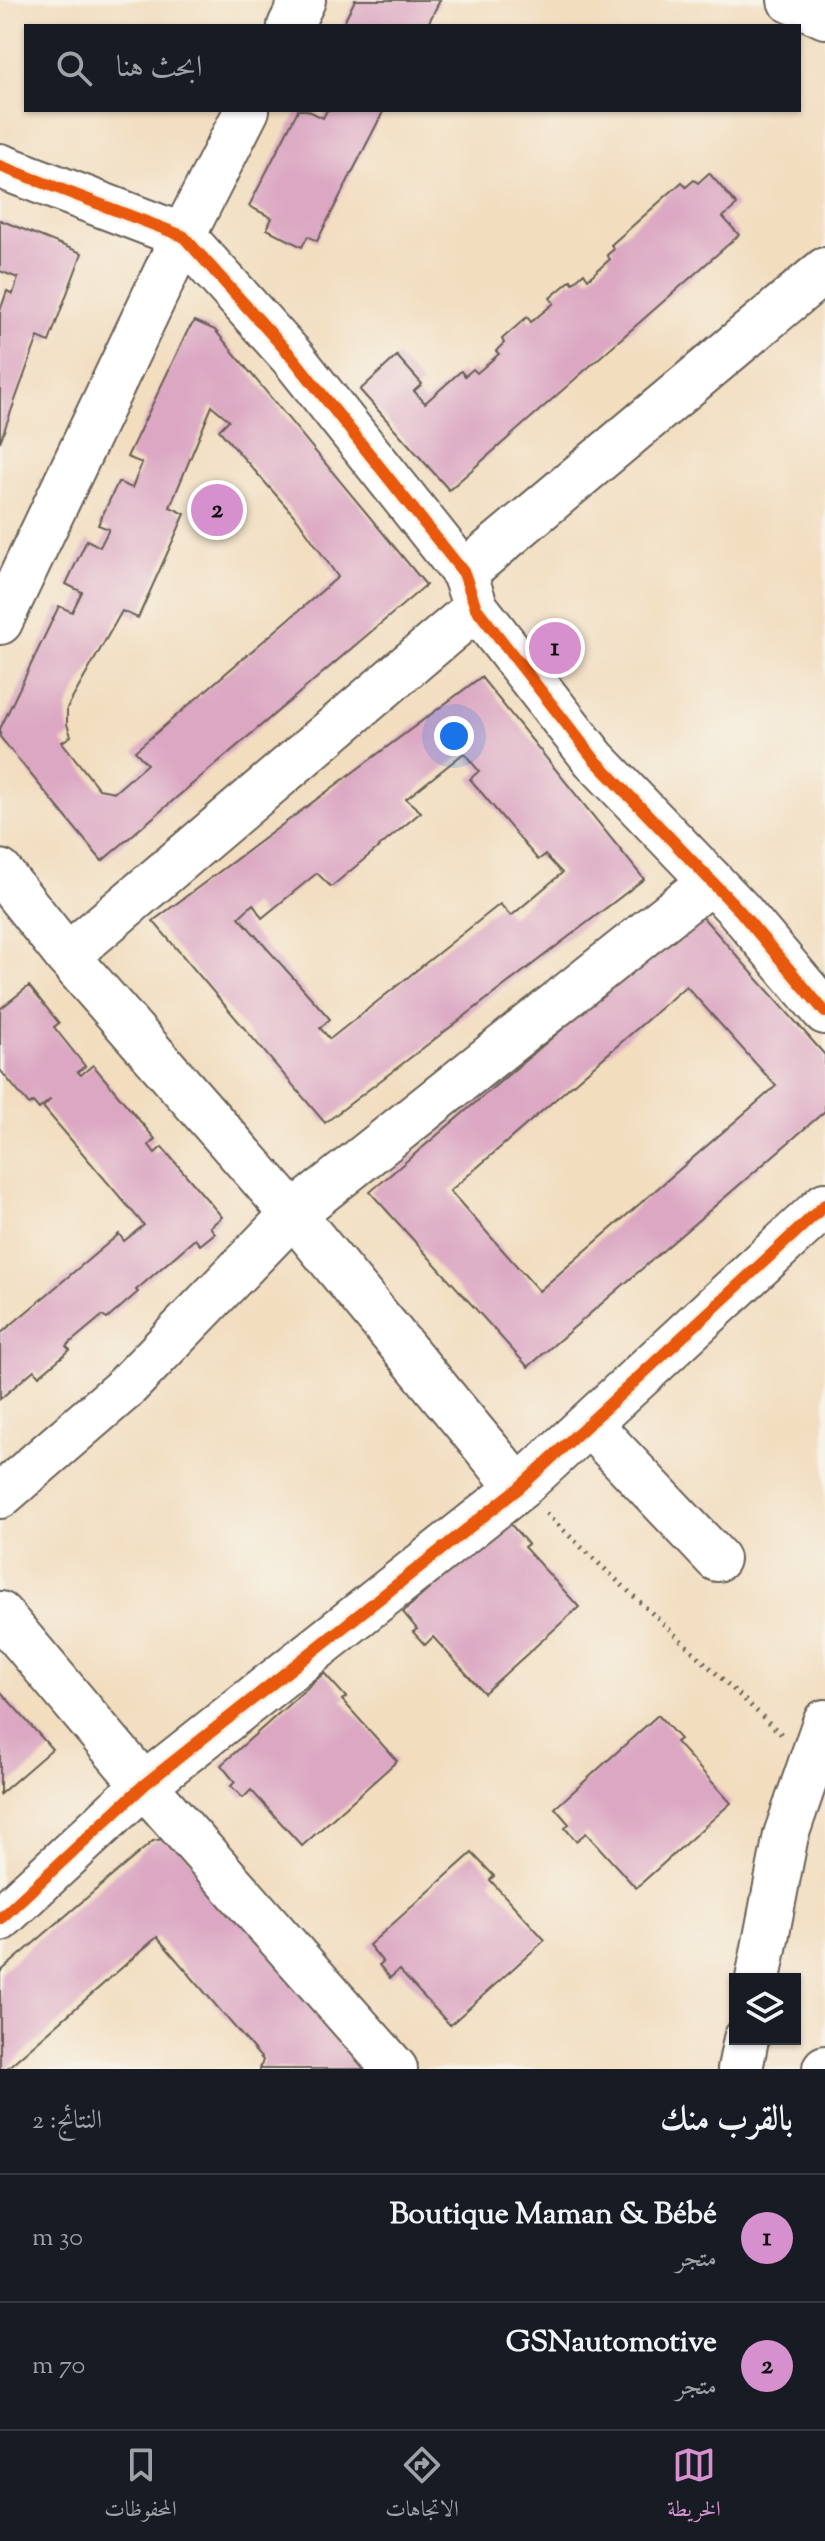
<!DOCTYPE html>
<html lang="ar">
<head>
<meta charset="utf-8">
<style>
	:root { --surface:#171b24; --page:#20242c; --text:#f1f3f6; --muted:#9ea1a6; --line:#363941; --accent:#d690ce }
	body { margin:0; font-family:"Sorts Mill Goudy",Amiri,serif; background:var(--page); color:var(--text); direction:rtl }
	.controls { position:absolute; right:24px; bottom:24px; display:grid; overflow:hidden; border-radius:0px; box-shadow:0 2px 6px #0004 }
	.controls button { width:72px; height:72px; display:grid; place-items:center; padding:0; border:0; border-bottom:2px solid var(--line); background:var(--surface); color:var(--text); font:40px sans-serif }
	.you { position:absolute; left:454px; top:736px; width:28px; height:28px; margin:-20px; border:6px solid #fff; border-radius:50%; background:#1a73e8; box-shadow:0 0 0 12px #1a73e833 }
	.badge { display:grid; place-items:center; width:52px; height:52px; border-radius:50%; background:var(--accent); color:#111; font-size:26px; font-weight:700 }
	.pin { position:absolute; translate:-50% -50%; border:4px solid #fff; box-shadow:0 2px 8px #0006 }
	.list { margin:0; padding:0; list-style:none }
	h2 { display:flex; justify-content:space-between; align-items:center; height:104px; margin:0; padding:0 32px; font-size:34px }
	h2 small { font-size:26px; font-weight:400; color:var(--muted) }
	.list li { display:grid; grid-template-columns:52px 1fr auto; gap:24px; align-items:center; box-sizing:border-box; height:128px; padding:0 32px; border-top:2px solid var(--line) }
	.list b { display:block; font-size:30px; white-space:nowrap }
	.list p { margin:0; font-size:26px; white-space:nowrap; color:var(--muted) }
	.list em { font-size:26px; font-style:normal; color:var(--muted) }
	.icon { flex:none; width:44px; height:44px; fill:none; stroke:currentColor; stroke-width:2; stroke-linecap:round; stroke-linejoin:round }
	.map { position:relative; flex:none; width:825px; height:2069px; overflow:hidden; direction:ltr }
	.search { position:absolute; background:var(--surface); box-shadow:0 2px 6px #0004; left:24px; right:24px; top:24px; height:88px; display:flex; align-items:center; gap:20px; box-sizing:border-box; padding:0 28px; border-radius:0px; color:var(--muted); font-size:30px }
	.sheet { height:360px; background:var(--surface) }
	nav { display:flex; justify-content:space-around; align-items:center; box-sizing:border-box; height:112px; border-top:2px solid var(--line); background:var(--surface); font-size:22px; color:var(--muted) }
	nav a { display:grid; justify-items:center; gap:4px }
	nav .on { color:var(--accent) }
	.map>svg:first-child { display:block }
	.building { fill:#dba7c2; fill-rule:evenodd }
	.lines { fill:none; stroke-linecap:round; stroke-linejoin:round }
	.minor-casing { stroke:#676055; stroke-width:48 }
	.major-casing { stroke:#676055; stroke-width:48 }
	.path { stroke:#676055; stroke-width:5; stroke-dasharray:2 6; stroke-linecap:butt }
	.minor { stroke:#fff; stroke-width:44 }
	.major { stroke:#fff; stroke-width:44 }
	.cycleway-casing { stroke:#f7f3e8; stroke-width:17 }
	.cycleway { stroke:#e8590c; stroke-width:12 }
</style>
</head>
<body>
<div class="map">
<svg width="825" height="2069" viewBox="0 0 825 2069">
	<rect width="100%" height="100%" fill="#f7f3e8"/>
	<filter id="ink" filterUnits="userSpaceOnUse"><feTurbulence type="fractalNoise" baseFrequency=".0125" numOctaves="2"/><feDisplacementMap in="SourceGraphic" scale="16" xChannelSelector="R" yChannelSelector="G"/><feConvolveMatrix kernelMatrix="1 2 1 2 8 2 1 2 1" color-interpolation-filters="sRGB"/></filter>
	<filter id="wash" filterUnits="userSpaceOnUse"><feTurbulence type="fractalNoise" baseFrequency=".006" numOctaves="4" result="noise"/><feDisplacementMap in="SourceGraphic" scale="32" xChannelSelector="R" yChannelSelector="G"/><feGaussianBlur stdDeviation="1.8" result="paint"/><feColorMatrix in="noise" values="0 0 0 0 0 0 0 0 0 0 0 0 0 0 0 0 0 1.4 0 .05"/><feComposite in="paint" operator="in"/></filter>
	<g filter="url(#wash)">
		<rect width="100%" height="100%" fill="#f2ddbf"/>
		<g id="blocks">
			<!-- building -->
			<g class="building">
				<path d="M355,0h85l-13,26h-85z"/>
				<path d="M298,110h9l16,8 4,-8h57l-67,131 -9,-5 -6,11 -35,-18 5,-11 -23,-12z"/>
				<path d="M709,173l28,32 -14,12 16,18 -290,255 -89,-100 37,-34 25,28 -8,7 11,12 36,-32 4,5 8,-7 4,4 22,-19 -3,-3 8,-8 -2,-4 25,-22 4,5 23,-19 -4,-5 21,-18 2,3 11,-10 4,6 22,-20 -3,-4 7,-6 -3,-4 71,-63 4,5 8,-7 4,3z"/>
				<path d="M0,220l82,33 -33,89 -11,-5 -38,105v-131l7,-20 6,3 5,-16 -18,-7z"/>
				<path d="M195,321l20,9 211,255 -324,276 -102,-124v-8l59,-123 13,6 10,-20 -16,-8 21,-44 13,7 9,-18 -11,-4 20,-43 14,6 10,-25 -15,-6 61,-127zM212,406l17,14 -10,10 79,90 40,57 -203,174 12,13 -32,28 -16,-3 -37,-47 9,-6 -4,-12v-16l55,-97 16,7 47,-104 -15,-7z"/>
				<path d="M481,677l163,202 -319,244 -172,-202zM464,753l15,18 -9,8 68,81 7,-5 17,18 -51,43 -11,-12 -170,135 -10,-11 10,-9 -91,-102 14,-13 9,14 55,-45 14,14 90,-75 -15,-13z"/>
				<path d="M699,913l126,142v56l-297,256 -158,-175zM686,986l90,100 -237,205 -89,-100z"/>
				<path d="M29,986l30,37 -5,4 31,39 -7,6 3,3 12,-10 62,74 -6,6 6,8 7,-6 60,70 -12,10 5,6 -15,12 -5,-6 -59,51 2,2 -31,27 -5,-3 -36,30 4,4 -31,26 -5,-6 -34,29v-65l119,-100 5,7 20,-16 -101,-118 8,-8 -12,10 -6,-7 -4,3 -29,-35v-61z"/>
				<path d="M507,1520l21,24 -4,3 55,60 -95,86 -51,-56 -8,8 -12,-13 4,-3 -14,-17z"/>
				<path d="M324,1673l22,24 -4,3 55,61 -95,85 -51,-56 -8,8 -12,-12 4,-4 -14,-17z"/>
				<path d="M0,1691l52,58 -52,45z"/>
				<path d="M658,1715l22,24 -4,3 55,61 -95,85 -50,-55 -10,8 -11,-13 4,-4 -14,-16z"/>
				<path d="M171,1837l200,232h-111l3,-9 -106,-123 -151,132h-6v-97l153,-131z"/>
				<path d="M472,1853l22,23 -4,4 55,60 -95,85 -51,-55 -9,8 -11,-13 4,-3 -14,-17z"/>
			</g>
		</g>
	</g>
	<g filter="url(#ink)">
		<use href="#blocks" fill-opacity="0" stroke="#676055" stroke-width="2"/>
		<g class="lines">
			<defs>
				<g id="minor">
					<path d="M790,0l35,16"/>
					<path d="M290,26l13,-26"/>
					<path d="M0,166l183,70 110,122 171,215 12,35 118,151 145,151 86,102"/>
					<path d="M464,573l361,-303"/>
					<path d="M0,622l183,-386 64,-126"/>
					<path d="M0,872l67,84 226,258 226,274"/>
					<path d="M67,956l409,-348"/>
					<path d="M589,1424l128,135"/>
					<path d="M0,1496l125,-108 168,-174 418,-333"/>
					<path d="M0,1614l144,171 251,284"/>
					<path d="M0,1919l144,-134 375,-297 306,-283"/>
				</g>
				<g id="major">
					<path d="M758,1979l28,-144 39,-113"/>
					<path d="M740,2069l6,-30"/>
					<path d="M825,2069v-1"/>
				</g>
			</defs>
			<!-- minor casing -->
			<use href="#minor" class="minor-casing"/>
			<!-- major casing -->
			<use href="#major" class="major-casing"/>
			<!-- path -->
			<path class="path" d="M546,1514l235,220"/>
			<!-- minor -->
			<use href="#minor" class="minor"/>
			<!-- major -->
			<use href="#major" class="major"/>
			<defs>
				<g id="cycleway">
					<path d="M0,166l183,70 110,122 171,215 12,35 118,151 145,151 86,102"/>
					<path d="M0,1919l144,-134 375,-297 306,-283"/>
				</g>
			</defs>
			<!-- cycleway casing -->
			<use href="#cycleway" class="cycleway-casing"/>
			<!-- cycleway -->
			<use href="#cycleway" class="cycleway"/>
		</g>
	</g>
</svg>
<div class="controls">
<button><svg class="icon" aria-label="layers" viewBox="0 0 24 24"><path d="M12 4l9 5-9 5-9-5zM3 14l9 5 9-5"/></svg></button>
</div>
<div class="you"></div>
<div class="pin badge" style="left:555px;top:648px">1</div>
<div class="pin badge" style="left:217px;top:510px">2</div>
<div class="search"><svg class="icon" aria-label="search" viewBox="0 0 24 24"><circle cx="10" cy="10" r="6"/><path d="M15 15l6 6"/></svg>ابحث هنا</div>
</div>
<section class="sheet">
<h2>بالقرب منك<small>النتائج: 2</small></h2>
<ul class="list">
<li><span class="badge">1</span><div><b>Boutique Maman &amp; Bébé</b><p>متجر</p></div><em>30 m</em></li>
<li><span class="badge">2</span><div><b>GSNautomotive</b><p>متجر</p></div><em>70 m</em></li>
</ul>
</section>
<nav>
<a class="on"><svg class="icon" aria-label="map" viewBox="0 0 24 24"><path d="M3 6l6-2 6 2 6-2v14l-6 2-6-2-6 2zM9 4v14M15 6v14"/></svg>الخريطة</a>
<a><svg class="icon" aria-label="directions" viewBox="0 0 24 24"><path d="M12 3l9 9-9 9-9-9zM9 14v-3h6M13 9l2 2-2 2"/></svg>الاتجاهات</a>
<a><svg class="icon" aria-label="saved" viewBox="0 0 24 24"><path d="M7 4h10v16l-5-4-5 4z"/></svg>المحفوظات</a>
</nav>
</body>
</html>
